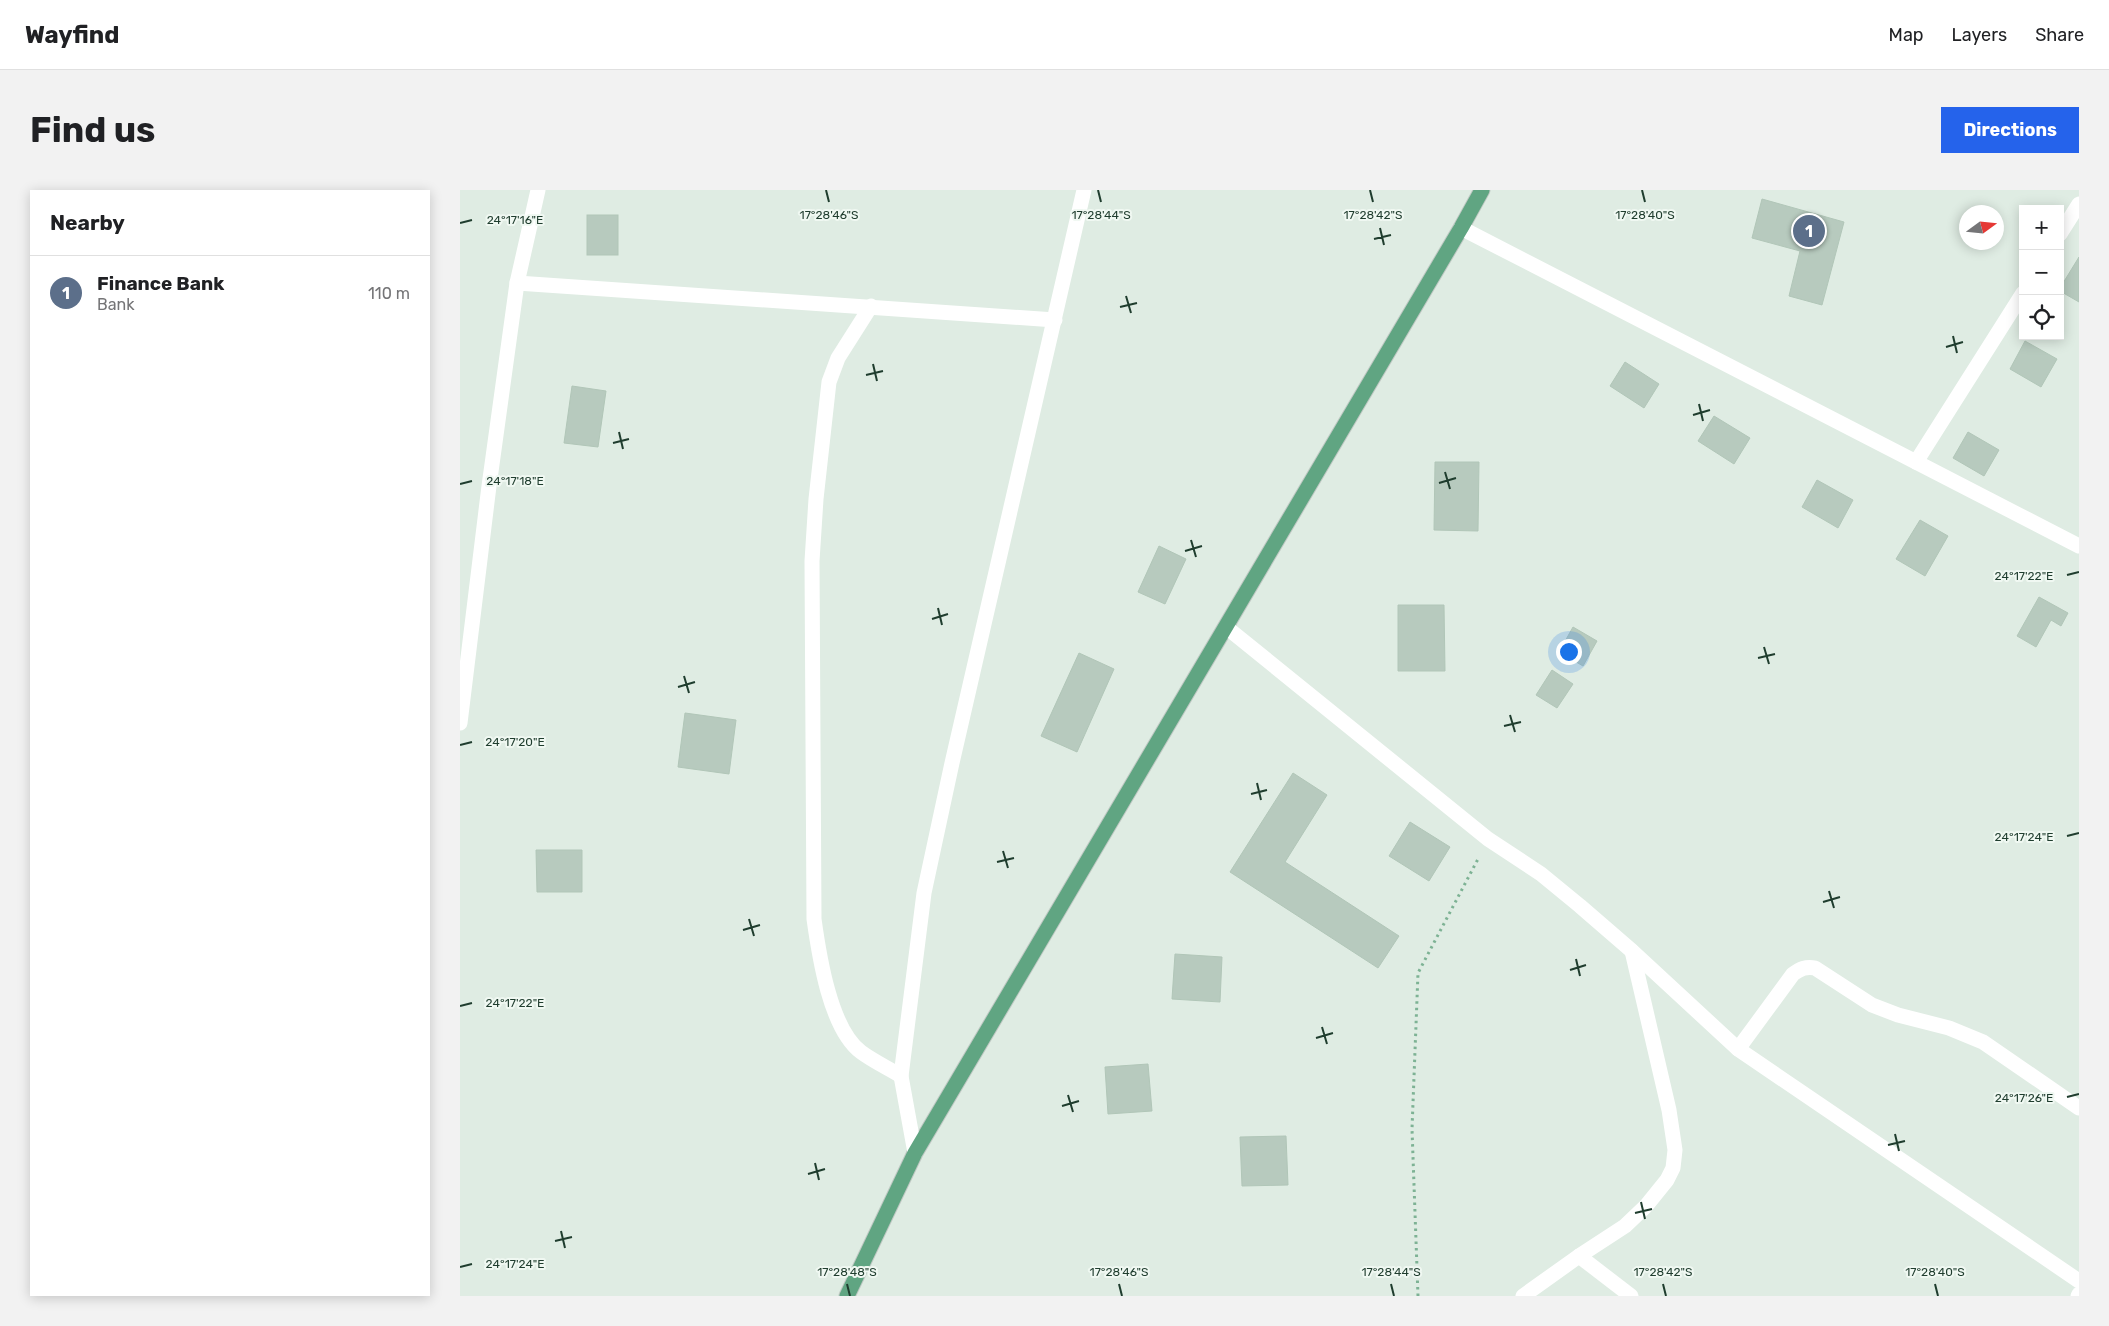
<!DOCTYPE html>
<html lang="en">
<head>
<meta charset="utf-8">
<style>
	:root { --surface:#fff; --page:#f2f2f2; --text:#202124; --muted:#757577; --line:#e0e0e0; --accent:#2563eb }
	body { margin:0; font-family:Rubik,sans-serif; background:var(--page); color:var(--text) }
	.controls { position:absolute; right:15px; top:15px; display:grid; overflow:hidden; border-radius:0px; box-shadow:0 2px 12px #0003 }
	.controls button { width:45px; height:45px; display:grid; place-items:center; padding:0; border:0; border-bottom:1px solid var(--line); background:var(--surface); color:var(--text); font:25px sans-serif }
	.compass { position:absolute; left:1499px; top:15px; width:45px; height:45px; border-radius:50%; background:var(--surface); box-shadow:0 2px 12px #0003; rotate:75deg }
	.you { position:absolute; left:1108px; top:461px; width:18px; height:18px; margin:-12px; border:4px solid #fff; border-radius:50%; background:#1a73e8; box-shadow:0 0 0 8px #1a73e833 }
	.badge { display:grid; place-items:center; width:32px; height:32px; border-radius:50%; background:var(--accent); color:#fff; font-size:16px; font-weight:700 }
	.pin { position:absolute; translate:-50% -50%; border:2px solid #fff; box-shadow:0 1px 5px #0006 }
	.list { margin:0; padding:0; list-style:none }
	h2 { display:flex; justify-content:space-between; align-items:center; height:65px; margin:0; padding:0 20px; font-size:21px }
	h2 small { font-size:16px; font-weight:400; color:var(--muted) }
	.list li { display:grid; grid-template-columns:32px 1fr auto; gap:15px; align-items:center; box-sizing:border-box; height:75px; padding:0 20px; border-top:1px solid var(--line) }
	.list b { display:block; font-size:19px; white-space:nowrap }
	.list p { margin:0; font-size:16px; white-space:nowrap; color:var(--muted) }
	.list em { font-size:16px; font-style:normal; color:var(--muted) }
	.icon { flex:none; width:28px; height:28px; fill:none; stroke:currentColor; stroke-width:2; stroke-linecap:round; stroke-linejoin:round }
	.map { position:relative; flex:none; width:1619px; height:1106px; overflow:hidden; border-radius:0px }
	header { display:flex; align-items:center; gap:30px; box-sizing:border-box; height:70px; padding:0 25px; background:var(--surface); border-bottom:1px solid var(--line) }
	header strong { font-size:24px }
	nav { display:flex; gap:28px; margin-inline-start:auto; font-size:18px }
	.intro { display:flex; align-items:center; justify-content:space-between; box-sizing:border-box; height:120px; padding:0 30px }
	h1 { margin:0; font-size:35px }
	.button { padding:12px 22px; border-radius:0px; background:var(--accent); color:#fff; font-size:18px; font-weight:700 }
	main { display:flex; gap:30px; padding:0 30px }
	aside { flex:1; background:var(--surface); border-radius:0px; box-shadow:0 2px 12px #0003 }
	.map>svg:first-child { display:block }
	.building { fill:#b7cabe; stroke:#b1c6b8 }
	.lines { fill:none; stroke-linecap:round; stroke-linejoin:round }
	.primary-casing { stroke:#c0c9c4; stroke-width:17 }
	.path { stroke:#7db294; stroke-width:3; stroke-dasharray:2.5 4; stroke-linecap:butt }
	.street { stroke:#fff; stroke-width:15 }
	.primary { stroke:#60a582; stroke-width:15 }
	.ticks { fill:none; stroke:#1f3d2e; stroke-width:2 }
	.ticks-label { font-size:12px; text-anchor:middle; fill:#1f3d2e; stroke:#f0f8f2; stroke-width:4; stroke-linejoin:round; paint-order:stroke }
</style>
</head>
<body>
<header>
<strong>Wayfind</strong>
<nav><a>Map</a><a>Layers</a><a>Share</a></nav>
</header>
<div class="intro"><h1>Find us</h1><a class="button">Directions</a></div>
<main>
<aside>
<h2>Nearby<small></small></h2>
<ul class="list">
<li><span class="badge" style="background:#5c6f8a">1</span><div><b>Finance Bank</b><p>Bank</p></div><em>110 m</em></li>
</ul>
</aside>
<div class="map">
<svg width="1619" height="1106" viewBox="0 0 1619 1106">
	<rect width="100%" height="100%" fill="#dfece3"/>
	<!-- building -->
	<g class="building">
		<path d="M1302,9l82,23 -22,83 -33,-9 11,-45 -48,-13z"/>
		<rect x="127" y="25" width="31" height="40"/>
		<path d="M1619,67v45l-19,-11v-3z"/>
		<path d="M1565,151l32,18 -16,28 -31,-18z"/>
		<path d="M1165,172l34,22 -15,24 -34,-22z"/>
		<path d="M112,196l34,5 -8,56 -34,-4z"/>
		<path d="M1254,226l36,22 -16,26 -36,-23z"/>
		<path d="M1508,242l31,18 -15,26 -31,-18z"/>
		<path d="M975,272h44l-1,69 -44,-1z"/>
		<path d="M1357,290l36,20 -15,28 -36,-21z"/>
		<path d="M1460,330l28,16 -23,40 -29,-17z"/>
		<path d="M699,356l27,13 -21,45 -27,-12z"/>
		<path d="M1579,407l29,16 -7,13 -10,-6 -15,27 -19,-11z"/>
		<path d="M938,415h46l1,66h-47z"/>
		<path d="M1113,437l24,14 -14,25 -24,-14z"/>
		<path d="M619,463l35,16 -37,83 -36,-16z"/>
		<path d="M1092,480l21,14 -16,24 -21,-13z"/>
		<path d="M225,523l51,7 -7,54 -51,-7z"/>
		<path d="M833,583l34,22 -42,67 114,74 -21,32 -148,-96z"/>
		<path d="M950,632l40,25 -21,34 -40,-25z"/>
		<path d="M76,660h46v42h-45z"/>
		<path d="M715,764l47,3 -2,45 -48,-3z"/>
		<path d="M688,874l4,47 -44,3 -3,-47z"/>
		<path d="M826,946l2,49 -46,1 -2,-49z"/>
	</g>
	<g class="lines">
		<defs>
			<path id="primary" d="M387,1106l68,-143 546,-925 21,-38"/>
		</defs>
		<!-- primary casing -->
		<use href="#primary" class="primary-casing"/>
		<!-- path -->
		<path class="path" d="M958,1106l-6,-167 6,-156 60,-114"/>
		<!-- street -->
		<g class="street">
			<path d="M1001,38l455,234 107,-169"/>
			<path d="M1600,44l19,-30"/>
			<path d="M57,93l538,37"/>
			<path d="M411,116l-33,52 -9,24 -13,117 -4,62 2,358c5,36 16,110 47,133 12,9 27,16 40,24"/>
			<path d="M1456,272l163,84"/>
			<path d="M766,437l262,212 53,35 39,32 52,45 106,98 55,-75c7,-5 13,-8 22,-6l57,37 26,10 51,13 34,14 96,66"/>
			<path d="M0,533l29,-237 28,-203 21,-93"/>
			<path d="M1278,859l341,232"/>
			<path d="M455,963l-14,-77 23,-183 28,-130 132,-573"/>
			<path d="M1119,1066l52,40"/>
			<path d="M1063,1106l56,-40 46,-30 21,-20 21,-26 6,-12 2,-18 -6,-40 -37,-159"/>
			<path d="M1618,1106l1,-2"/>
		</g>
		<!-- primary -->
		<use href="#primary" class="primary"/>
	</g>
	<!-- ticks -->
	<path class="ticks" d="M366,0l3,12M638,0l3,12M910,0l3,12M1182,0l3,12M0,33l12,-3M920,38l4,17M914,49l17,-4M666,106l5,17M660,117l17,-4M1493,146l4,17M1486,157l17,-5M413,174l4,17M406,185l17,-4M1239,214l4,17M1233,225l17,-5M159,242l4,17M153,253l16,-4M985,282l5,17M979,293l17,-5M0,294l12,-3M731,350l5,17M725,361l17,-5M1607,385l12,-3M478,418l4,17M472,429l16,-5M1304,457l5,17M1298,468l17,-4M224,486l5,17M218,497l17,-5M1050,525l5,17M1044,536l17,-4M0,555l12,-3M797,593l4,17M791,604l16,-4M1607,646l12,-3M543,661l5,17M537,672l17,-4M1369,701l5,17M1363,712l17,-5M289,729l5,17M283,740l17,-5M1116,769l4,17M1110,780l16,-5M0,816l12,-3M862,837l5,17M856,848l17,-5M608,905l5,17M1607,907l12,-3M602,916l17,-5M1435,944l4,17M1428,955l17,-4M355,973l4,17M348,984l17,-5M1181,1012l4,17M1175,1023l17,-4M101,1041l4,17M95,1051l17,-4M0,1077l12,-3M387,1094l3,12M659,1094l3,12M931,1094l3,12M1203,1094l3,12M1475,1094l3,12"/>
	<g class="ticks-label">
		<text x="369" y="29">17°28'46"S</text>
		<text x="641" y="29">17°28'44"S</text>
		<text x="913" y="29">17°28'42"S</text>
		<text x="1185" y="29">17°28'40"S</text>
		<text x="55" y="34">24°17'16"E</text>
		<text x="55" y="295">24°17'18"E</text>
		<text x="1564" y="390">24°17'22"E</text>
		<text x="55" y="556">24°17'20"E</text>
		<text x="1564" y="651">24°17'24"E</text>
		<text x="55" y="817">24°17'22"E</text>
		<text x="1564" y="912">24°17'26"E</text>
		<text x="55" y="1078">24°17'24"E</text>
		<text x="387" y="1086">17°28'48"S</text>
		<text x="659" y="1086">17°28'46"S</text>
		<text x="931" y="1086">17°28'44"S</text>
		<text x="1203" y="1086">17°28'42"S</text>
		<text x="1475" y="1086">17°28'40"S</text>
	</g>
</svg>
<div class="controls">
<button>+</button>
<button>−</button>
<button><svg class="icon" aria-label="locate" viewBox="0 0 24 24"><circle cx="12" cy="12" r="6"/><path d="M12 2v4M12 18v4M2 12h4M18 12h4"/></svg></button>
</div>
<svg class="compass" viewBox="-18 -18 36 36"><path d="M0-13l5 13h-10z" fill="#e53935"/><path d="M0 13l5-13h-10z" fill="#757577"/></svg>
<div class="you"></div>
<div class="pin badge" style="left:1349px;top:41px;background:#5c6f8a">1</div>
</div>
</main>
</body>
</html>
